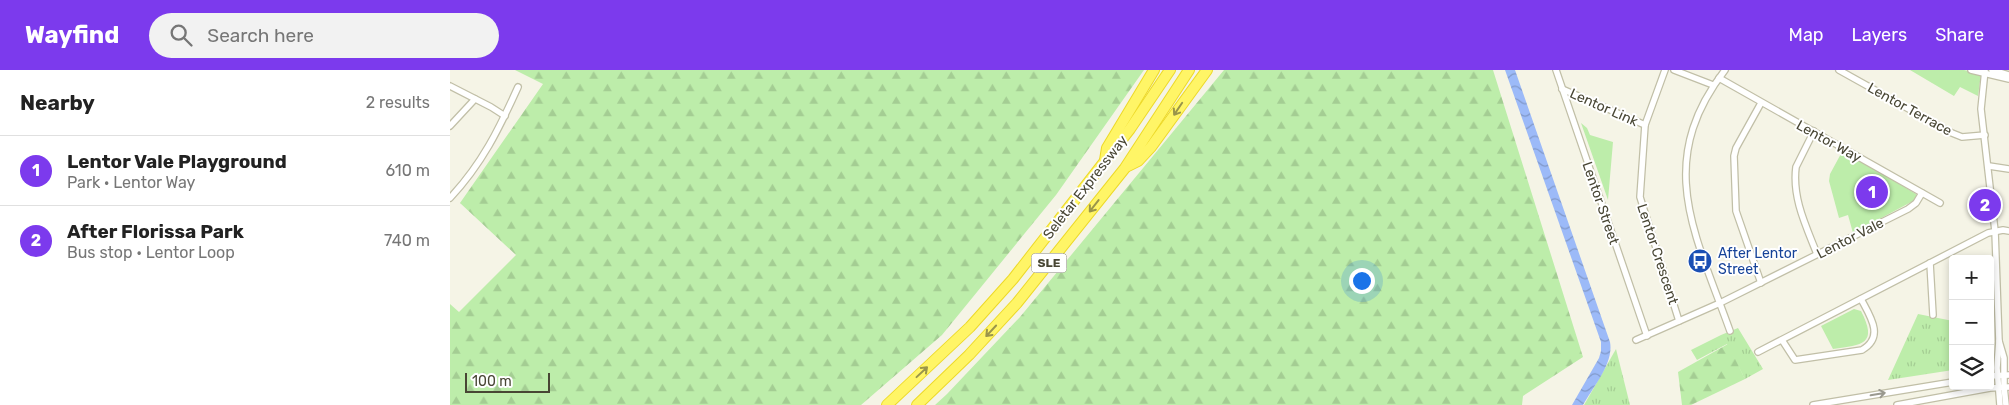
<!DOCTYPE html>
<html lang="en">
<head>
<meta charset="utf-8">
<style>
	:root { --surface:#fff; --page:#f2f2f2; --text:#222; --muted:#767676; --line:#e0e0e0; --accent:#7c3aed }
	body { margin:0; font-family:Rubik,sans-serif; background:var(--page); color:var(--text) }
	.controls { position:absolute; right:15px; bottom:15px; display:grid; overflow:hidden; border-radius:5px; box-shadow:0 2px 8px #0003 }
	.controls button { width:45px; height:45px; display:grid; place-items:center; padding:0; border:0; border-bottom:1px solid var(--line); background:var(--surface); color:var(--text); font:25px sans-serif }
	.scale { position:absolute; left:15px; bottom:12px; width:85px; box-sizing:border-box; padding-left:5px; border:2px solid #484634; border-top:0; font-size:14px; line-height:18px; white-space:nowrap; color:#484634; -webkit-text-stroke:4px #fff; paint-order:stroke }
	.you { position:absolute; left:911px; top:210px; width:18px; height:18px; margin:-12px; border:4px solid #fff; border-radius:50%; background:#1a73e8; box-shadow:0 0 0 8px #1a73e833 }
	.badge { display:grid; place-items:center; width:32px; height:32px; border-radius:50%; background:var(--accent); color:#fff; font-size:16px; font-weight:700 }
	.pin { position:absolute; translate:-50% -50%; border:2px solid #fff; box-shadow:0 1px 5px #0006 }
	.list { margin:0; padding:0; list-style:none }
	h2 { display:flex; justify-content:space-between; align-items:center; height:65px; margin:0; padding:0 20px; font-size:21px }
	h2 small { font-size:16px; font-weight:400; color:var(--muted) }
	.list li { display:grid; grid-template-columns:32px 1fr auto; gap:15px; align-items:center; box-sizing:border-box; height:70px; padding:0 20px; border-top:1px solid var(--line) }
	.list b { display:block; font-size:19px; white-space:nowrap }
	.list p { margin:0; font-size:16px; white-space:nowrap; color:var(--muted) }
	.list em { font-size:16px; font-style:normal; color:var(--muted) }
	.icon { flex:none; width:28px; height:28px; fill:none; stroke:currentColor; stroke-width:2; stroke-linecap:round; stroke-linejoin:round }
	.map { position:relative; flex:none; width:1559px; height:335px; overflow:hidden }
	header { display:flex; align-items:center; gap:30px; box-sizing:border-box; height:70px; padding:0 25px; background:var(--accent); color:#fff }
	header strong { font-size:24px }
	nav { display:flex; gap:28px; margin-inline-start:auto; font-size:18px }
	.search { width:350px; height:45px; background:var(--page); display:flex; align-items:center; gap:12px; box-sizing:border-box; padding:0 18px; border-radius:28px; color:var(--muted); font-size:19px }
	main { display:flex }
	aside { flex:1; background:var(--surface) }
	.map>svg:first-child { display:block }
	.grass { fill:url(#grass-tufts) }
	.forest { fill:url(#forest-firs) }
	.park { fill:#bdedaa }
	.water { fill:url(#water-waves) }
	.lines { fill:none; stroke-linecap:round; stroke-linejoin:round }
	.minor-casing { stroke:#c1bfa7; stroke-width:8 }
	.motorway-casing { stroke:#edd927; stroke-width:12 }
	.minor { stroke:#fff; stroke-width:5.5 }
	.motorway { stroke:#fff566; stroke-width:10 }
	.oneway { stroke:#9a954a }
	.oneway2 { stroke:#9a998f }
	.labels { text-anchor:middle; stroke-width:4; stroke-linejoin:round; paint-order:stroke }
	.shield { fill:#fff; stroke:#7f7e71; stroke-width:1 }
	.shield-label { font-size:12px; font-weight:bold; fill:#484634 }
	.street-label { font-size:14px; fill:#484634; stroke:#fff }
	.transit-label { font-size:14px; fill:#164399; stroke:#fff; text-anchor:start }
</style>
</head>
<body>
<header>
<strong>Wayfind</strong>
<div class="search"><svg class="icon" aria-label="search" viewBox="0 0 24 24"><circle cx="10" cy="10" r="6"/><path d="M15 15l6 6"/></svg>Search here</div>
<nav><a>Map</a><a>Layers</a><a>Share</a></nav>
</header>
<main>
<aside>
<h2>Nearby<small>2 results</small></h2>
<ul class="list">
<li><span class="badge">1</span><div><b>Lentor Vale Playground</b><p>Park · Lentor Way</p></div><em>610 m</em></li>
<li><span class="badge">2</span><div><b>After Florissa Park</b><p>Bus stop · Lentor Loop</p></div><em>740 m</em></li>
</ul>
</aside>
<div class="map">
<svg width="1559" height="335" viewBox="0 0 1559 335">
	<defs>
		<pattern id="grass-tufts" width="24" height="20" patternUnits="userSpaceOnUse" patternTransform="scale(1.25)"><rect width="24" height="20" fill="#bdedaa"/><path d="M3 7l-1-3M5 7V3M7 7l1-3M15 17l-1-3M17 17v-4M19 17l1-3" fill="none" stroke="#a4cd93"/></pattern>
		<pattern id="forest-firs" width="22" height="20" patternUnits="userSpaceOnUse" patternTransform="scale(1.25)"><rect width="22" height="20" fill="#bdedaa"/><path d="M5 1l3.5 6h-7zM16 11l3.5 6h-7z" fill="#a4cd93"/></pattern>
		<pattern id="water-waves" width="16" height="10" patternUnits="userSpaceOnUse" patternTransform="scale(1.25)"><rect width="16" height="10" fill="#9cbaf8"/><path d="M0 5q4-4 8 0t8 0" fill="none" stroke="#8199ca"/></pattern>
	</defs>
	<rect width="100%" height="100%" fill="#f5f4e6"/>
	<!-- grass -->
	<g class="grass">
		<path d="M1468,244l35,7v49l-65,10z"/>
		<path d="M1288,258l25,41 -18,10 -18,-35 -30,16 -6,-10 30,-15z"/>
		<path d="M1166,279l14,56h-46z"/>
	</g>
	<!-- forest -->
	<g class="forest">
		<path d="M65,0h629l-88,125 -114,140 -81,70h-411v-101l9,8 57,-57 -56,-52 83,-119z"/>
		<path d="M774,0h269l90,287 -60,39 -1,9h-587l12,-11 73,-77z"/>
		<path d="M1278,274l17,35 -54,26h-9l-4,-33z"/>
	</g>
	<!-- park -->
	<g class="park">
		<path d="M1460,0h54l17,4 -3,22 -18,-9 -6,9z"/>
		<path d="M1131,53l6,5 3,7 23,7 -5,58z"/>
		<path d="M1393,80l73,44 1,3 -2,3 -62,33 -5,-18 -9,3 -10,-37 1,-7z"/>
		<path d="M1404,239l7,2c17,33 2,34 -28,38l-12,-23z"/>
	</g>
	<!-- water -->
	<path class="water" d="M1055,0h10l95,272c4,21 -17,45 -27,63h-11l27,-47 2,-7v-9z"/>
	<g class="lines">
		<defs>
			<g id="minor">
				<path d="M1106,0l91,266"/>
				<path d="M1215,0l-20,55 -5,72 39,124"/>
				<path d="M1224,0l39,15"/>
				<path d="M1275,0c-72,93 -29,165 5,261"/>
				<path d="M1389,0l113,63 10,4 23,-2"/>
				<path d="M1521,0l38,9"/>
				<path d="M1535,0l-4,39 14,122 4,110 -2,27 3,37"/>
				<path d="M1542,0l17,5"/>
				<path d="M1269,8l221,125"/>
				<path d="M0,16l41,21 14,9"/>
				<path d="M1112,19l83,36"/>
				<path d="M1311,33l-25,45 -2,8 2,55 25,72"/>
				<path d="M0,56l25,-27"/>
				<path d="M1364,61l-18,36c-4,31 10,59 21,87"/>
				<path d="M1539,96l20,3"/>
				<path d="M0,128c32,-34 49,-69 68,-111"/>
				<path d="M1480,193l3,52"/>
				<path d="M1186,270l84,-37 188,-94 8,-6 6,-10"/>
				<path d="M1332,270l13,20 67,-10c23,-13 8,-34 -1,-51"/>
				<path d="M1549,271l5,17v29l2,18"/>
				<path d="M1308,282l230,-119 15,-3 6,1"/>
				<path d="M1540,306l19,-1"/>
				<path d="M1363,335l140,-23"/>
				<path d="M1447,335l93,-17 19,-1"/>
			</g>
			<g id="motorway">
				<path d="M655,90l2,-12 47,-78"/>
				<path d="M678,96l10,-5 13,-14 56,-77"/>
				<path d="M437,335l83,-78 43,-48 117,-150 40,-59"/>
				<path d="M467,335l52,-50 48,-52 108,-135 64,-98"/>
			</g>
		</defs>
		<!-- minor casing -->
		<use href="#minor" class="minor-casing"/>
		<!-- motorway casing -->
		<use href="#motorway" class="motorway-casing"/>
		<!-- minor -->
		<use href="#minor" class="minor"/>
		<!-- motorway -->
		<use href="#motorway" class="motorway"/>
	</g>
	<!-- one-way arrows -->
	<defs><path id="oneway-shaft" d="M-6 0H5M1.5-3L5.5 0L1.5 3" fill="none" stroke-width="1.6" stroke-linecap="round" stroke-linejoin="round" transform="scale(1.25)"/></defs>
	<g class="oneway">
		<use href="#oneway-shaft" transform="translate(728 39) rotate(124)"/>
		<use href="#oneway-shaft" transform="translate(644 136) rotate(128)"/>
		<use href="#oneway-shaft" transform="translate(541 261) rotate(133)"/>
		<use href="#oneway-shaft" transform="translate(472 302) rotate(-43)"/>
	</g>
	<use class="oneway2" href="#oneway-shaft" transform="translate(1428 324) rotate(-10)"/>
	<!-- icons -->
	<defs>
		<symbol id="bus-disc" viewBox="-11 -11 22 22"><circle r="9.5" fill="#1a4fb4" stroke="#fff"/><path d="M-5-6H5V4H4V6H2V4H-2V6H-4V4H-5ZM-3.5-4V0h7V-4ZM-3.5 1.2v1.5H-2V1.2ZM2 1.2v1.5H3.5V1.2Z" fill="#fff"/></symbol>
	</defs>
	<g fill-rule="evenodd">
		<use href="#bus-disc" x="1236" y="177" width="28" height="28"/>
	</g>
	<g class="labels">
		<!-- shield labels -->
		<rect class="shield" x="581.5" y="183.5" width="35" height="19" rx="4"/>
		<g class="shield-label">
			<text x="599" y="197">SLE</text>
		</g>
		<!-- street labels -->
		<g class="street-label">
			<text transform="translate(1154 37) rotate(24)" y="5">Lentor Link</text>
			<text transform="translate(1460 39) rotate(29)" y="5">Lentor Terrace</text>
			<text transform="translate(1379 71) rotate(29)" y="5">Lentor Way</text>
			<text transform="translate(635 117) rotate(-52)" y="5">Seletar Expressway</text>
			<text transform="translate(1151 133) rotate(71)" y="5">Lentor Street</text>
			<text transform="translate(1400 168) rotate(-27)" y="5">Lentor Vale</text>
			<text transform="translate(1208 184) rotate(72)" y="5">Lentor Crescent</text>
		</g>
		<!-- transit labels -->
		<g class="transit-label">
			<text x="1268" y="188">After Lentor<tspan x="1268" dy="16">Street</tspan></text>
		</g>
	</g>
</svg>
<div class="controls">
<button>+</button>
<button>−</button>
<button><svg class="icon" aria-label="layers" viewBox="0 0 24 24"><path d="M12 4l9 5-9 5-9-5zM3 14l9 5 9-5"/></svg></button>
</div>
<div class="scale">100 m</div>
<div class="you"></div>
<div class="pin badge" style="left:1422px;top:122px">1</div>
<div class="pin badge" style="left:1535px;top:135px">2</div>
</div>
</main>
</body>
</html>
